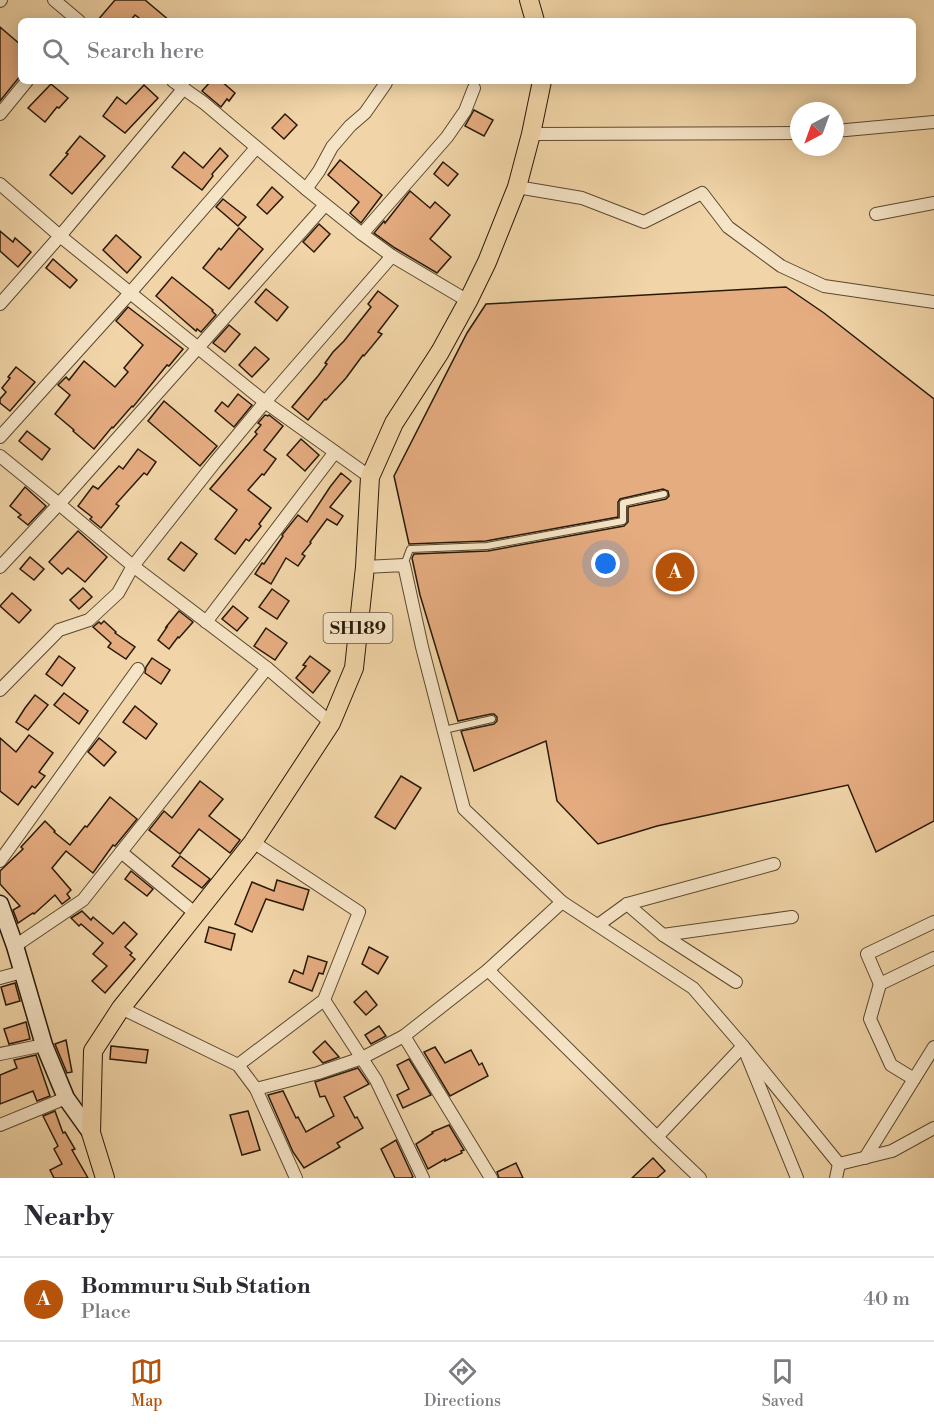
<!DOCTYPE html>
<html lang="en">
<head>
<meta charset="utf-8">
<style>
	:root { --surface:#fff; --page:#f2f2f3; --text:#2b2b33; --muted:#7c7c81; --line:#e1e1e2; --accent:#b45309 }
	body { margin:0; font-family:"Libre Bodoni",serif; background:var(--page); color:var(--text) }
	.compass { position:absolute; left:790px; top:102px; width:54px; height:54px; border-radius:50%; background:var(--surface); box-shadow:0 3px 15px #0003; rotate:221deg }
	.you { position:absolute; left:606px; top:564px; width:21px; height:21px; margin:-15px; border:4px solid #fff; border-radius:50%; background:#1a73e8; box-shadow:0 0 0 9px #1a73e833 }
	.badge { display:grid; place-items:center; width:39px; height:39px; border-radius:50%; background:var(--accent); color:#fff; font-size:20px; font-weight:700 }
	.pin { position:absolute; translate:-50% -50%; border:3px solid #fff; box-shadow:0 2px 6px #0006 }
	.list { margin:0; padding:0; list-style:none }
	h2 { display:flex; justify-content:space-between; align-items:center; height:78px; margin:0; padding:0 24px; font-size:26px }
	h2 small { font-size:20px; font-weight:400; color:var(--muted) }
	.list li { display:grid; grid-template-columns:39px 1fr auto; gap:18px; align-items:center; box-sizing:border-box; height:84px; padding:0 24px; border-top:2px solid var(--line) }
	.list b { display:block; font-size:22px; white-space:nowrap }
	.list p { margin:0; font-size:20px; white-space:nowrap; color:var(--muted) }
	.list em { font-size:20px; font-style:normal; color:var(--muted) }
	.icon { flex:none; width:33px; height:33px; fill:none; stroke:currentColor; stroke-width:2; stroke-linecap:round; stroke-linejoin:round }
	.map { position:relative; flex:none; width:934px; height:1178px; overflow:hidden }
	.search { position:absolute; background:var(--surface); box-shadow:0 3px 15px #0003; left:18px; right:18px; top:18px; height:66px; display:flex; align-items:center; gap:15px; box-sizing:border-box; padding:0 21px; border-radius:9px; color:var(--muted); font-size:22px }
	.sheet { height:162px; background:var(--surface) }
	nav { display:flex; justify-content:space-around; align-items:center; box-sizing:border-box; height:84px; border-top:2px solid var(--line); background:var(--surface); font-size:16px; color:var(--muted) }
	nav a { display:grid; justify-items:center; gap:3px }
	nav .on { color:var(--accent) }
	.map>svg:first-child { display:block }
	.building { fill:#e5ac80; stroke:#271a09; stroke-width:1.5 }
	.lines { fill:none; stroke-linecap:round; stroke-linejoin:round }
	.lane-casing { stroke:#5a4931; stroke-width:8 }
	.street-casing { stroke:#5a4931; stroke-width:14 }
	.secondary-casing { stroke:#271a09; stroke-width:19 }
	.primary-casing { stroke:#271a09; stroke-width:20 }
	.lane { stroke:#f6e4c6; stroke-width:6 }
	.street { stroke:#f6e4c6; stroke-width:12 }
	.secondary { stroke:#f6e4c6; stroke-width:16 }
	.primary { stroke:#f1d5a8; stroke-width:18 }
	.labels { text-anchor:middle; stroke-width:4.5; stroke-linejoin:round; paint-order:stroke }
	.shield { fill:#f6e4c6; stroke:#655742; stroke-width:1.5 }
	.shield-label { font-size:18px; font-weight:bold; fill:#271a09 }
</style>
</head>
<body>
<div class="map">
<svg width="934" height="1178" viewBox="0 0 934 1178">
	<rect width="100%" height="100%" fill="#f1d5a8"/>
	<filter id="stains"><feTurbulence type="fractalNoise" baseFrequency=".00333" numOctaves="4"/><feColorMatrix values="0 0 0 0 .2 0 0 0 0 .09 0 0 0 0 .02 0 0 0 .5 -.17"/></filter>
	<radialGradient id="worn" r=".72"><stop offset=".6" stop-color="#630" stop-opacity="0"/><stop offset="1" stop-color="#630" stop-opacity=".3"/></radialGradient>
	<!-- building -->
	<g class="building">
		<path d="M115,0h30l25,21h-27l-8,-6 -5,6h-33z"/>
		<path d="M0,27l21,18v30l-21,26z"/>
		<path d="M211,81h10l14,12 -6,8 -2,-2 -6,8 -19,-16z"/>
		<path d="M51,84l17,14 -9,10 -2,-1 -12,15 -17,-14z"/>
		<path d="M144,85l14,13 -33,35 -22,-17 14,-19 9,7z"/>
		<path d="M474,110l19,10 -9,16 -19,-10z"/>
		<path d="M285,114l12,11 -13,14 -12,-11z"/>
		<path d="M80,136l25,20 -33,38 -22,-19 18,-21 -2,-1z"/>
		<path d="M220,148l8,8 -16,18 1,2 -11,14 -30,-23 12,-15 19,16z"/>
		<path d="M340,160l42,35 -21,28 -11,-10 9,-11 -31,-27z"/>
		<path d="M443,162l15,12 -10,12 -14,-12z"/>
		<path d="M272,187l11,10 -16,17 -10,-9z"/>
		<path d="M410,191l20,17 5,-6 15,13 -20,24 21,18 -14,16 -42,-25 -21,-15 10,-12 1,2z"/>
		<path d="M223,199l23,18 -8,9 -22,-19z"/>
		<path d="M319,224l11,10 -16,18 -11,-10z"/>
		<path d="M239,228l24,21 -34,40 -26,-21 16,-20 2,2z"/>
		<path d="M0,231l13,11 2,-4 16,14 -13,15 -18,-16z"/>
		<path d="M116,235l25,22 -14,16 -24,-23z"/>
		<path d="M53,259l24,21 -7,8 -24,-20z"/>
		<path d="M172,277l41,33 -1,1 4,4 -15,17 -4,-3 -1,2 -15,-13 -25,-22z"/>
		<path d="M786,287l38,26 110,86v422l-58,31 -28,-67 -191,41 -59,18 -41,-43 -11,-60 -72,30 -13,-40 33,-7 3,-3v-4l-3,-3h-3l-33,7 -38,-126 -8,-37 2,-4 74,-3 136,-25 4,-4v-15l38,-8 3,-3 -1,-5 -5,-2 -43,10 -2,3v15l-132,24 -77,3 -15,-68 73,-143 19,-29z"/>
		<path d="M266,289l22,18 -11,14 -22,-19z"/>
		<path d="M378,291l20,15 -20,26 4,2 -18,22 -1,-1 -17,23 -20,22 -1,-1 -17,21 -16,-13 26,-31 9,-12 -2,-1 8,-11 11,-11 27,-34 -3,-3z"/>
		<path d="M128,307l55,42 -14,17 -2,-1 -34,42 -1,-1 -19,22 -1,-1 -18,22 -21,-18 1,-1 -19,-16 15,-19 -12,-10 8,-8 3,3 15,-19 31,26 13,-15 -4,-4 19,-23 -27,-24z"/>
		<path d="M229,325l11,9 -15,18 -12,-9z"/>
		<path d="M255,347l14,12 -17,18 -13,-12z"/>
		<path d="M16,367l19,15 -25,29 -10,-8v-4l6,-7 -4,-4 8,-10 -2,-1z"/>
		<path d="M238,394l14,11 -18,22 -19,-16 7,-9 6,5z"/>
		<path d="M164,401l53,45 -17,20 -52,-45z"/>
		<path d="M265,415l3,1 1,-1 14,11 -19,24 12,9 -12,16 -2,-1 -14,16 23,18 -12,16 2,2 -12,15 -3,-2 -11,15 -20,-15 22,-29 -27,-21 47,-55 -2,-2 6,-7 -3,-2z"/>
		<path d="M27,431l23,18 -8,11 -23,-19z"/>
		<path d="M301,439l18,16 -14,16 -18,-16z"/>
		<path d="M138,449l18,13 -9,13 -3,-2 -28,31 3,2 -18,22 -11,-9 2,-2 -14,-11 15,-20 5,3 21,-23 4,3z"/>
		<path d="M341,473l10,8 -21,26 13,9 -6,9 -10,-6 -17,23 1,1 -9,11 3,2 -7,10 -12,-8 -15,26 -16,-10 7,-11 2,1 19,-28 -1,-1 16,-20 9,7 23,-35z"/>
		<path d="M25,487l21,19 -18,19 -10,-8 3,-2 -11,-9z"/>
		<path d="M78,531l29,26 -22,25 -17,-14 -6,6 -13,-12z"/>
		<path d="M181,542l16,12 -13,17 -16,-12z"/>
		<path d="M30,557l14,12 -10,11 -14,-11z"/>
		<path d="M83,588l9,9 -13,12 -9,-9z"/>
		<path d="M272,589l17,12 -12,18 -18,-12z"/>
		<path d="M12,593l19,17 -12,13 -19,-17z"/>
		<path d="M233,606l15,12 -11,13 -15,-12z"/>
		<path d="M179,611l14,11 -14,16 -1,-1 -9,12 -11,-9 9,-13h-1z"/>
		<path d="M104,621l12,11 -1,1 20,14 -9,12 -18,-12 3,-4 -18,-16 6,-5 2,2z"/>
		<path d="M266,628l21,15 -12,17 -21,-14z"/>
		<path d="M59,656l16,12 -13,18 -16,-12z"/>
		<path d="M310,656l20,15 -17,22 -17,-15 10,-12 -3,-1z"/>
		<path d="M152,658l18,12 -9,14 -16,-11 1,-6z"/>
		<path d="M64,693l24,18 -9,13 -25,-19z"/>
		<path d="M35,695l13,10 -20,25 -12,-8 9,-14z"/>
		<path d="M135,706l22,18 -11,15 -23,-17z"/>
		<path d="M29,735l24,18 -14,19 6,4 -10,12 -3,-2 -14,19 -18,-14v-53l16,14z"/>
		<path d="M99,738l17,14 -12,14 -16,-14z"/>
		<path d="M401,776l20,12 -26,41 -20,-12z"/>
		<path d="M200,781l23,18 -14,17 31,24 -10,13 -31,-24 -19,25 -31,-24 15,-19 8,7z"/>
		<path d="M110,797l27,22 -22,27 -2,-1 -20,28 -27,-22 -14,17 19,22 -4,4 3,4 -8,6 -7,-9 -21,19 -1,-1 -15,10 -5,-13 7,-4 -20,-22v-13l23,-22 -2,-2 24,-26 10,10 -1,1 16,13 15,-19 2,1z"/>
		<path d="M180,856l30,23 -8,9 -30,-22z"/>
		<path d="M131,871l22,18 -6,7 -22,-17z"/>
		<path d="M277,880l32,10 -6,20 -37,-11 -14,33 -17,-8 17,-42 22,9z"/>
		<path d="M82,911l9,9 2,-3 20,17 11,-12 13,12 -12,13 7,6 -2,2 5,4 -30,34 -13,-12 15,-15 -14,-12 10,-11 -22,-19 -2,2 -8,-8z"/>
		<path d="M209,927l26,7 -4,16 -26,-8z"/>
		<path d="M369,947l19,10 -10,17 -16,-10z"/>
		<path d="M308,956l19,6 -4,12 -4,-1 -7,18 -23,-9 5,-12 9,4z"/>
		<path d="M15,983l5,18 -14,4 -5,-18z"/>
		<path d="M366,991l11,14 -11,10 -12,-13z"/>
		<path d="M26,1022l4,17 -21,5 -5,-15z"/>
		<path d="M379,1026l7,10 -15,8 -6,-9z"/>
		<path d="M66,1040l6,32 -5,1 -12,-29z"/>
		<path d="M325,1041l14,16 -16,6 -10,-11z"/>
		<path d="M111,1046l37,4 -2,13 -36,-4z"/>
		<path d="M435,1047l10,16 26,-13 8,15 3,-2 6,13 -38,20 -26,-44z"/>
		<path d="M36,1055l14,41 -13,5 -4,-10 -33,13v-29l17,-7 -3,-8z"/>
		<path d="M409,1059l22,36 -28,13 -6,-13 12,-6 -12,-24z"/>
		<path d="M358,1068l11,16 -25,13 11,21 2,-1 6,11 -26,15 3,4 -36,21 -11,-16 -25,-57 15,-4 13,27 2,-1 8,15 28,-16 -9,-20 -5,1 -5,-15z"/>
		<path d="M55,1111l8,22 2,-1 10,17 -3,1 16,28h-34l-4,-8 12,-6 -8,-15 4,-3 -15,-30z"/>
		<path d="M248,1111l12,39 -18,5 -12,-40z"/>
		<path d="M449,1125l15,25 -3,1 1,2 -17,8v-2l-17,10 -12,-25 17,-11 -1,-1z"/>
		<path d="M396,1140l17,37 -2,1h-16l-14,-29z"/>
		<path d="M653,1158l12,13 -8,7h-25z"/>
		<path d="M516,1163l7,15h-24l-2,-6z"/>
	</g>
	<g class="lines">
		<defs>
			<g id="lane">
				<path d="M404,565l6,-16 77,-3 136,-25v-18l41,-9"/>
				<path d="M444,730l48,-11"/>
			</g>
			<g id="street">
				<path d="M54,0l25,21"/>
				<path d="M0,1l1,-1"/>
				<path d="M173,81l31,22 102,86 56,45 30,22 76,45"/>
				<path d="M0,114l27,-33"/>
				<path d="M835,131l99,-9"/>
				<path d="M531,134l268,-1"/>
				<path d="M0,184l60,52 205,166 105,75"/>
				<path d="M517,187l65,11 62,24 58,-29 26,34 53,39 43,20 110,16"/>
				<path d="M306,189l13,-18 13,-24 18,-21 15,-13 21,-30"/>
				<path d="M876,214l58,-11"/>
				<path d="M362,234l85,-97 18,-26 9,-23"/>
				<path d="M0,304l60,-68 124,-148"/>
				<path d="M0,437l130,-144 126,-145"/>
				<path d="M0,456l59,48 74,62 134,102 64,55"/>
				<path d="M0,567l59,-63 266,-299"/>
				<path d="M365,567l39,-2 18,82 42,162 98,93 131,86 50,58 96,118 53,-13 42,-23"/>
				<path d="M206,622l129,-170"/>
				<path d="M0,690l59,-60 30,-10 29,-27 15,-27 83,-105 49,-59 127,-146"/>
				<path d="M121,852l146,-184"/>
				<path d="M0,861l138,-192"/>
				<path d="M627,904l36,31 73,47"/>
				<path d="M598,925l29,-21 147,-40"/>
				<path d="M663,935l129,-18"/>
				<path d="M15,946l68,-46 38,-48 75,62"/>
				<path d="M488,970l169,167 43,41"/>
				<path d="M0,978l22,-6"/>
				<path d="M880,984l-13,-30 67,-32"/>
				<path d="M324,1000l52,80 47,98"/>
				<path d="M121,1008l117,57 18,24 40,89"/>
				<path d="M0,1054l44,-9"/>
				<path d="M238,1065l86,-65 35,-88 -106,-70"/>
				<path d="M914,1079l-23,-14 -21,-46 10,-35 54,-26"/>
				<path d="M256,1089l62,-16 44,-15 42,-22"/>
				<path d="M0,1125l66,-27"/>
				<path d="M657,1137l86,-91 54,132"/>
				<path d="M865,1158l69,-111"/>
				<path d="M491,1178l-87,-142 84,-66 74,-68"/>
				<path d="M836,1178l3,-14"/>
			</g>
			<path id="secondary" d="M0,904l15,42 29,99 22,53 25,35"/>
			<g id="primary">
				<path d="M529,0l6,21"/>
				<path d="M105,1178l-14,-45 2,-82 28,-43 132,-166 78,-119 23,-55 11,-101 5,-90 24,-54 46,-71 28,-51 19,-39 30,-75 14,-53 11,-53"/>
			</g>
		</defs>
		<!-- lane casing -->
		<use href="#lane" class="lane-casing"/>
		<!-- street casing -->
		<use href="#street" class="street-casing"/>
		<!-- secondary casing -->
		<use href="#secondary" class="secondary-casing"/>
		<!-- primary casing -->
		<use href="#primary" class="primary-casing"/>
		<!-- lane -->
		<use href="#lane" class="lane"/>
		<!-- street -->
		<use href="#street" class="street"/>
		<!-- secondary -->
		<use href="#secondary" class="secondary"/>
		<!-- primary -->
		<use href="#primary" class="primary"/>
	</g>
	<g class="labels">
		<!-- shield labels -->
		<rect class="shield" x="323.5" y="613" width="69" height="30" rx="4.5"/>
		<g class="shield-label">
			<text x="358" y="634">SH189</text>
		</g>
	</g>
	<rect width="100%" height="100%" filter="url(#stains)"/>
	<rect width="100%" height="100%" fill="url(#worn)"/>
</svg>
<svg class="compass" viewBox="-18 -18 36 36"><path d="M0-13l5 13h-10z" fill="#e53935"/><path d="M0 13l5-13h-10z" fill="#7c7c81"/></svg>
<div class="you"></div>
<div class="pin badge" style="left:675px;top:572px">A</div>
<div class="search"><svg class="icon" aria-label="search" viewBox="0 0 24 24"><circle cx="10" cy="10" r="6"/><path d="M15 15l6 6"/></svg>Search here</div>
</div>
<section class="sheet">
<h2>Nearby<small></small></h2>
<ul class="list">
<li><span class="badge">A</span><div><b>Bommuru Sub Station</b><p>Place</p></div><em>40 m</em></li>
</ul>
</section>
<nav>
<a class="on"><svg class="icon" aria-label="map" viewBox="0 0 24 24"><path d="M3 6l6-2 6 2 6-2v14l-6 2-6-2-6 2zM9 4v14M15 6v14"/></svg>Map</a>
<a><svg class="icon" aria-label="directions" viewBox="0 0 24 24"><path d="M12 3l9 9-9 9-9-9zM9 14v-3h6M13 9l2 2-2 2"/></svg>Directions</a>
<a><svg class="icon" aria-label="saved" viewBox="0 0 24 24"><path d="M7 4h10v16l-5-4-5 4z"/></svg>Saved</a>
</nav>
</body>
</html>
